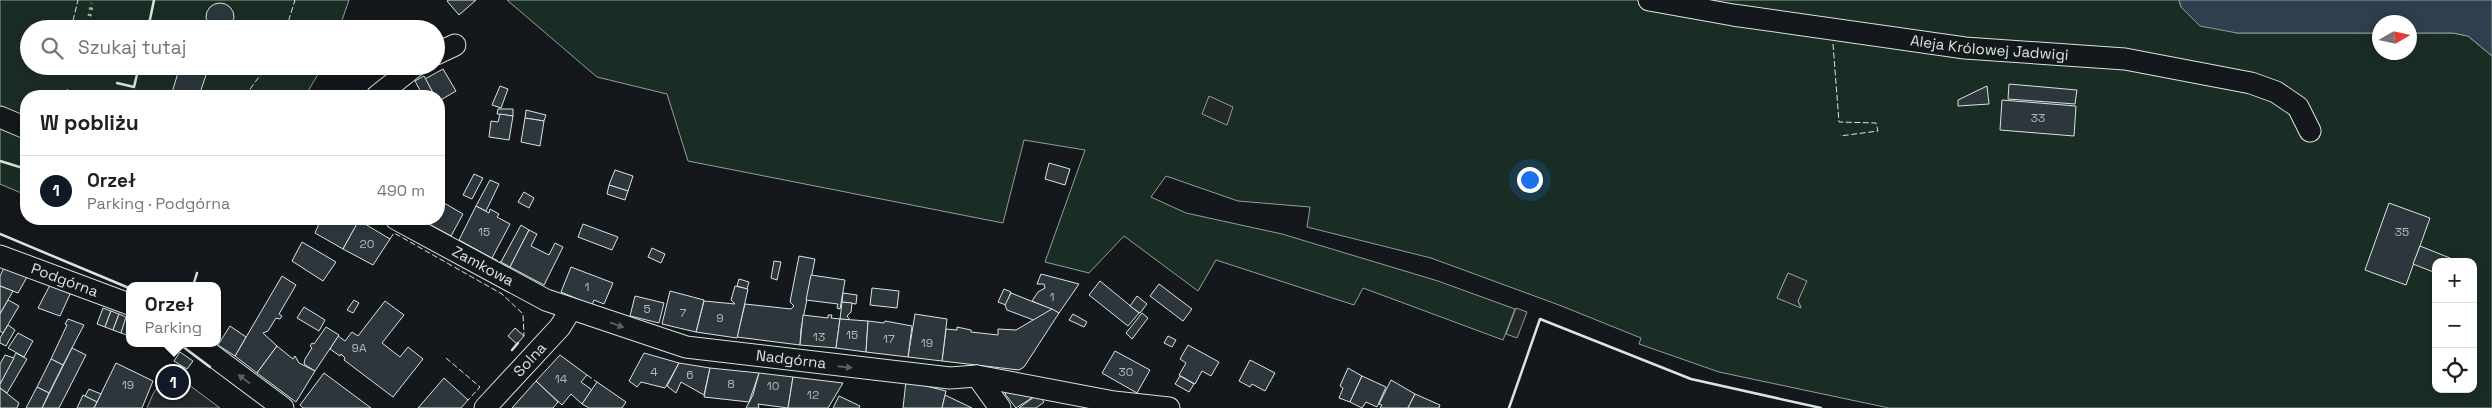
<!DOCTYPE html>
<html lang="pl">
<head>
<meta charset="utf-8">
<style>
	:root { --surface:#fff; --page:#f2f2f2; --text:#202124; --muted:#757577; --line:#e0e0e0; --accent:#111827 }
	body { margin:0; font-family:"Space Grotesk",sans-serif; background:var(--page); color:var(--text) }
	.controls { position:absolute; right:15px; bottom:15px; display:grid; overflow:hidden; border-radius:10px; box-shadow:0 2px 12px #0003 }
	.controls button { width:45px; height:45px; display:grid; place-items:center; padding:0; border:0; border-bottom:1px solid var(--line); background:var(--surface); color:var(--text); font:25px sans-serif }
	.compass { position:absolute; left:2372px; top:15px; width:45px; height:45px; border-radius:50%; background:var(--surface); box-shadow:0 2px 12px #0003; rotate:81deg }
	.you { position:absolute; left:1529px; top:179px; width:18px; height:18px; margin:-12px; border:4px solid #fff; border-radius:50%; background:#1a73e8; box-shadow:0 0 0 8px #1a73e833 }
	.badge { display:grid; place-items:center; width:32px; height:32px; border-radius:50%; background:var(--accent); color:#fff; font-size:16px; font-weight:700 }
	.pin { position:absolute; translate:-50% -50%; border:2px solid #fff; box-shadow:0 1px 5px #0006 }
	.popup { position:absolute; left:126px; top:282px; width:95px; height:65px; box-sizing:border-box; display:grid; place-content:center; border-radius:10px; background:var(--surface); filter:drop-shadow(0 1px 4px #0005); font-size:16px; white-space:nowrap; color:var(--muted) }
	.popup b { font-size:19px; color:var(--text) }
	.popup::after { content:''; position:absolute; left:50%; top:100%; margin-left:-10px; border:10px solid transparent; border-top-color:var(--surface) }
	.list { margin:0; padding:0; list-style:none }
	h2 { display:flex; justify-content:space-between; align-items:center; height:65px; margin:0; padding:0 20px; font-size:21px }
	h2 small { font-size:16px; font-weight:400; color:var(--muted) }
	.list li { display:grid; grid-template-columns:32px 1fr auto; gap:15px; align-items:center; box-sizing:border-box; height:70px; padding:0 20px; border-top:1px solid var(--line) }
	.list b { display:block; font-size:19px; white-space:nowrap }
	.list p { margin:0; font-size:16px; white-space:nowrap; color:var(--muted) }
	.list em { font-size:16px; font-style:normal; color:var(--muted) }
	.icon { flex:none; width:28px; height:28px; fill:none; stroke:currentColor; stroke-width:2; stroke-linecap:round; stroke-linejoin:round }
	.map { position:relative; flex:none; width:2492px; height:408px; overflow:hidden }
	.search { position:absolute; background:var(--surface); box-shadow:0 2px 12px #0003; left:20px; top:20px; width:425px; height:55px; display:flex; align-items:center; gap:12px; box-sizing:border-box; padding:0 18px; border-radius:28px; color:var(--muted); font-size:19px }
	.panel { position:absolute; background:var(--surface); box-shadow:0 2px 12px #0003; left:20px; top:90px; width:425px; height:135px; border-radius:20px }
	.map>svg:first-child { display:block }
	.green { fill:#1a2d24; stroke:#939e99; fill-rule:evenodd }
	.parking { fill:#24282b; stroke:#939e99 }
	.water { fill:#2f3f4d; stroke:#939e99 }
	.building { fill:#2c363c; stroke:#d8e6dc }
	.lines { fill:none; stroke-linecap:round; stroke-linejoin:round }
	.minor-casing { stroke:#d8e6dc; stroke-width:23 }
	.minor { stroke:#14181c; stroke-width:21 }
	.hedge { stroke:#8ac095; stroke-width:4; stroke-dasharray:2.5 4; stroke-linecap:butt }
	.fence { stroke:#d8e6dc; stroke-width:1; stroke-dasharray:6 2.5; stroke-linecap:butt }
	.wall { stroke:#d8e6dc; stroke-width:2.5 }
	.oneway { fill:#59605f }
	.labels { text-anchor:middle; stroke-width:4; stroke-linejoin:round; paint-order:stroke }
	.number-label { font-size:12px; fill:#adbab4 }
	.street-label { font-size:15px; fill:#d8e6dc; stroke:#14181c }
</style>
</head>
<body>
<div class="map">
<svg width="2492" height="408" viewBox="0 0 2492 408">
	<rect width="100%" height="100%" fill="#14181c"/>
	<!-- green -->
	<g class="green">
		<path d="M0,0h349l-10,29h-310v37h294l-18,30h-279v99l-26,-11z"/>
		<path d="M507,0h1672l2,7 56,26h142l1,19h30v-19h43l15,3 24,20v352h-603l-170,-36 -80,-28 2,-6 -82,-33 -128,-47 -124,-31 3,-20 -72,-6 -72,-25 -15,21 35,16 96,21 156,47 77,28 -12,31 -140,-52 -9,17 -138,-45 -18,31 -74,-55 -35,37 -44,-11 40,-112 -61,-10 -21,83 -315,-62 -21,-67 -70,-17zM2436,262h37v127h-37zM1788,273l18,8 -8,20 3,6 -24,-9z"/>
	</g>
	<!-- parking -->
	<g class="parking">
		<path d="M1209,96l24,11 -6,18 -25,-11z"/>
		<path d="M1788,273l19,8 -9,20 3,7 -24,-10z"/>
		<path d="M1516,308l11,4 -10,26 -11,-4z"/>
		<path d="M169,370l51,38h-73l6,-14z"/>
	</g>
	<!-- water -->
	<path class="water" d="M2179,0h313v56l-24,-20 -15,-3h-43v-11h-30l-1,11h-142l-37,-7 -19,-19z"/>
	<!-- building -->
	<g class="building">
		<path d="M449,0h27l-17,15 -12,-14z"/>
		<circle cx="220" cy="17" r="14"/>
		<path d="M180,66h10l17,6 -8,24h-28z"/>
		<path d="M240,66h18l-3,7z"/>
		<path d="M443,69l13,22 -17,10v-5h-4l-10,-17z"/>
		<path d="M424,76l8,15 -9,5 -8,-15z"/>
		<path d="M2009,84l68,6 -2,14 -67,-5z"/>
		<path d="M500,86l8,3 -7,19 -9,-3z"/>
		<path d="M1987,86l2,18 -31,2v-6z"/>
		<path d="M2002,100l74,6 -2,30 -74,-6z"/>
		<path d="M498,109h15v7l-16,-2z"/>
		<path d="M526,110l20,5 -2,6 -19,-3z"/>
		<path d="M500,114l13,2 -4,24 -20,-3 2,-16 7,1z"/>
		<path d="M525,118l19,3 -4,25 -19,-4z"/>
		<path d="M1049,163l21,6 -5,16 -20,-6z"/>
		<path d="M615,170l18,6 -5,15 -19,-6z"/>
		<path d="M474,174l9,4 -11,21 -9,-4z"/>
		<path d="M490,180l9,4 -13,27 -10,-5z"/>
		<path d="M609,185l19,6 -3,9 -18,-6z"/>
		<path d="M524,192l10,6 -5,10 -11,-6z"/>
		<path d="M439,200l24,14 -12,22 -29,-16 17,-1z"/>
		<path d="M2389,203l41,15 -24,67 -41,-15z"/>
		<path d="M476,206l13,7 1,-4 9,5 -2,3 13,7 -18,34 -33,-18z"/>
		<path d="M321,219h31l6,3 -15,27 -28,-16z"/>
		<path d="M358,222l6,3 1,-1 25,15 -17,26 -30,-16z"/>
		<path d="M583,224l35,13 -6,13 -34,-13z"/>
		<path d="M521,225l8,5 -19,37 -9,-5z"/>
		<path d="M529,230l8,4 -6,12 18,9 6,-12 8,4 -19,38 -34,-18z"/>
		<path d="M302,242l34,20 -13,19 -31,-20z"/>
		<path d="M2420,246l30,12 -2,4h-12v11l-23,-9z"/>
		<path d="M652,248l13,6 -4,9 -13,-6z"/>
		<path d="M799,256l16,3 -14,70 -1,16 -63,-8 8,-33 46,5 3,-3 -4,-4z"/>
		<path d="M774,261l7,1 -4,18 -6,-2z"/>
		<path d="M571,267l42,16 -9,21 -10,-4 -2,5 -31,-13z"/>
		<path d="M4,268l23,9 -9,16 -18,-7v-10z"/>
		<path d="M1041,274l38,10 -20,29 -27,-12 6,-9 7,-4 -1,-4h-7z"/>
		<path d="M811,275l34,5 -5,29 -3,-1 1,-4 -32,-4z"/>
		<path d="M282,276l14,9 -17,29 3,2 -2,3 -4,-1 -8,13 -5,2 14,13 -20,27 -22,-17z"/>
		<path d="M739,279l10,3 -2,7 -10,-3z"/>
		<path d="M1100,281l39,32 -11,13 -39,-31z"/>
		<path d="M1159,284l33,25 -9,12 -33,-25z"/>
		<path d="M50,285l21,7 -11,24 -22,-8z"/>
		<path d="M0,286l13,5 -13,23z"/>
		<path d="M735,286l13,3 -11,49 -41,-6 8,-31 31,3 -4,-4z"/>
		<path d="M872,288l27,3 -2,17 -27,-3z"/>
		<path d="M1004,289l7,3 -5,13 -8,-3z"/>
		<path d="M670,291l34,9 -8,32 -34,-8z"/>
		<path d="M843,293l14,2 -1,9 -14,-2z"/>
		<path d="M1011,293l20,8 21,8 -16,12 -29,-11 -2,-5z"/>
		<path d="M635,296l29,7 -5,20 -29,-7z"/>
		<path d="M1137,296l10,8 -7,9 -10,-7z"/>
		<path d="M8,300l11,6 -16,27 -3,-2v-17z"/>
		<path d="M354,300l5,3 -6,10 -6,-3z"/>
		<path d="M385,301l19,14 -22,28 18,14 8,-10 15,12 -30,38 -49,-37 1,-2 -4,-4 -1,2 -10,-7 8,-13 7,5 7,-9 6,4z"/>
		<path d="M842,302l10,1 -1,9 -4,4 3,4 -10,-1z"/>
		<path d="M304,307l21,13 -6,11 -22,-13z"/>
		<path d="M103,308l8,3 -6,16 -8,-3z"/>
		<path d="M1052,309l7,4 -35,54 -5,3 -77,-9 4,-32 11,1v-3l14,3v2l27,3v-6l18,1z"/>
		<path d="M111,311l8,3 -6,16 -8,-3z"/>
		<path d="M1142,313l6,5 -16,21 -6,-6z"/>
		<path d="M119,314l7,3 -5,16 -8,-3z"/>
		<path d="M915,314l32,5 -5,42 -34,-4z"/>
		<path d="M1073,314l14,8 -3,5 -15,-7z"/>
		<path d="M803,315l25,3v-3h4l-1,3 9,1 -4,29 -36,-3z"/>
		<path d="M126,317l3,1v18l-8,-3z"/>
		<path d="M68,319l16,6 -21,40 -12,-6 16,-34 -2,-1z"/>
		<path d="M840,319l28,2 -2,31 -30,-4z"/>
		<path d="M868,321l16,2 1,-2 27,5 -4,31 -42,-5z"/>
		<path d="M8,325l7,5 -9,16 -6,-3v-5z"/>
		<path d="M230,326l16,11 -11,19 -17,-11z"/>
		<path d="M326,327l13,8 -24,36 -11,-7 1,-5 7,-11 -2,-2 2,-3 2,1z"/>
		<path d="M515,328l9,8 -7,8 -9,-8z"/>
		<path d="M18,333l15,8 -9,16 -16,-9z"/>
		<path d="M1168,336l8,4 -4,7 -8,-4z"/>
		<path d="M1188,345l31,17 -8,14 -9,-5 -7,13 -16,-9 7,-12 -6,-4z"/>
		<path d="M277,346l16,13 2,-3 4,7 16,8 -19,31 -39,-29z"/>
		<path d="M72,348l14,7 -27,53h-17z"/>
		<path d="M1115,351l35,19 -13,23 -35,-20z"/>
		<path d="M180,352l13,9 -6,8 -13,-8z"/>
		<path d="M16,353l11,6 -20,34 -7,-5v-4z"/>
		<path d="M644,353l35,10 -14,25 -24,-6 -4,5 -8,-6z"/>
		<path d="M5,355l9,3 -14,26v-20z"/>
		<path d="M560,355l27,20 -6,7 11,8 -10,14 -11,-10 -9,11 -26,-24z"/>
		<path d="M51,359l12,6 -14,28 -12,-6z"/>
		<path d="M1250,360l25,13 -10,18 -13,-7 -2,3 -11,-6z"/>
		<path d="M116,363l37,18 -11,27h-48z"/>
		<path d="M679,363l31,5 -6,27 -23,-13 -5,11 -9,-7z"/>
		<path d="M710,368l49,5 -10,29 -45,-5z"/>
		<path d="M1348,368l14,8 -12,26 -11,-4 4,-10 -3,-2z"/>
		<path d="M324,373l47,35h-68l-3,-3z"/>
		<path d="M759,373l34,4 -5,31 -30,-4 1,4h-13l7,-13z"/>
		<path d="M1180,376l14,8 -5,8 -14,-8z"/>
		<path d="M1362,376l24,11 -9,20 -11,-5 -4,6 -12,-6z"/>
		<path d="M793,377l50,6 -15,25h-40z"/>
		<path d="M444,378l24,22 -7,8h-43z"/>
		<path d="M1391,380l24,14 -7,14h-28l2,-3 -3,-1z"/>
		<path d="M536,381l22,21 -5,6h-41z"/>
		<path d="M906,381l40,10 -4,17h-39z"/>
		<path d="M597,382l29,20 -4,6h-33l-7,-4z"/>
		<path d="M37,387l12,6 -7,15h-16z"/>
		<path d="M0,388l19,15 -2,5h-17z"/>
		<path d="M1010,388l28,6 -22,14 -11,-14z"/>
		<path d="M89,389l12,5 -4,8 -12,-6z"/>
		<path d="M1038,394l6,8 -8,6h-17z"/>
		<path d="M1415,394l25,11 -1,3h-31z"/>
		<path d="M83,395l14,7 -3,6h-17z"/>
		<path d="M945,395l27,13h-30z"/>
		<path d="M839,396l21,10 -1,2h-26z"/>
	</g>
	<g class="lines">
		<defs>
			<g id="minor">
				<path id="s1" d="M1649,0l84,15 232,33 160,11 126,24 25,9 22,15 12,24"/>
				<path d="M436,54l19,-9"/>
				<path d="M377,96l38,-30"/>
				<path d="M0,117l26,11"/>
				<path id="s2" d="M396,219l150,81 140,47 264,31 27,-2 137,26 55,6"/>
				<path id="s3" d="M0,256l129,48"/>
				<path d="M196,343l87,65"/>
				<path d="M977,376l23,32"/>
				<path id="s4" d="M485,408l75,-81 11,-18"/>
			</g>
		</defs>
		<!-- minor casing -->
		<use href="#minor" class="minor-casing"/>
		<!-- minor -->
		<use href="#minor" class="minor"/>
		<!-- hedge -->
		<path class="hedge" d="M87,29l5,-26"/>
		<!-- fence -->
		<g class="fence">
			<path d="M71,29l7,-29"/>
			<path d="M286,29l9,-29"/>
			<path d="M1833,44l6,78 37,1 2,8 -38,5"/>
			<path d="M61,75l2,-9"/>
			<path d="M67,89l4,7"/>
			<path d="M245,96l22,-30"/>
			<path d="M390,239l4,-6 108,61 21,20 1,22"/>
			<path d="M492,258l9,4"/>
			<path d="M446,358l34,29 -12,13"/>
			<path d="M587,375l10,7"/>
		</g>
		<!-- wall -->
		<g class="wall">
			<path d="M148,29l6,-29"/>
			<path d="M117,83l17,4 5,-21"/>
			<path d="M0,161l26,8"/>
			<path d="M0,234l129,54"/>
			<path d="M193,286l4,-13"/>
			<path d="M178,343l32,24"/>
			<path d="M512,350l6,-7"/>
			<path d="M1509,408l31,-89 151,60 130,29"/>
		</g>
	</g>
	<!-- one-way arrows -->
	<defs><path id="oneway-solid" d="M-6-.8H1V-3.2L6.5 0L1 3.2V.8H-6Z" transform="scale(1.25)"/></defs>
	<g class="oneway">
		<use href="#oneway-solid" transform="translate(617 325) rotate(20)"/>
		<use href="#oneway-solid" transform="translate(845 367) rotate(6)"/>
		<use href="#oneway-solid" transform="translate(244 379) rotate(-143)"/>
	</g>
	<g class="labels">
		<!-- number labels -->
		<g class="number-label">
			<text x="2038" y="122">33</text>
			<text x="484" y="236">15</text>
			<text x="2402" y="236">35</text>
			<text x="367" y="248">20</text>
			<text x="587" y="291">1</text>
			<text x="1052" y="301">1</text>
			<text x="647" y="313">5</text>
			<text x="683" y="317">7</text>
			<text x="720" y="322">9</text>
			<text x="852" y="339">15</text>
			<text x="819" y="341">13</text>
			<text x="889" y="343">17</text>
			<text x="927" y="347">19</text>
			<text x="359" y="352">9A</text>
			<text x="654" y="376">4</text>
			<text x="1126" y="376">30</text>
			<text x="690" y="379">6</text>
			<text x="561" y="383">14</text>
			<text x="731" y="388">8</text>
			<text x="128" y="389">19</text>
			<text x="773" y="390">10</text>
			<text x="813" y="399">12</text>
		</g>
		<!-- street labels -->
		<g class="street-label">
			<text dy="5" stroke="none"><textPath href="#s1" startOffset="344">Aleja Królowej Jadwigi</textPath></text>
			<text dy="5" stroke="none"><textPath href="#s2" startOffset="99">Zamkowa</textPath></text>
			<text dy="5" stroke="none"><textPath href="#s3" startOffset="69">Podgórna</textPath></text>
			<text dy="5" stroke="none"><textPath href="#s4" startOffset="66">Solna</textPath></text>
			<text dy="5" stroke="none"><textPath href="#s2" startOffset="424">Nadgórna</textPath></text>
		</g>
	</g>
</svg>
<div class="controls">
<button>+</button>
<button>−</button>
<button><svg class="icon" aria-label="locate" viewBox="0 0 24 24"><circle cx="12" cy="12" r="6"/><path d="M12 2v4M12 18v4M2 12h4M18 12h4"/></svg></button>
</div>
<svg class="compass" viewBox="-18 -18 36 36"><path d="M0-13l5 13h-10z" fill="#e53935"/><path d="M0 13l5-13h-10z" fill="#757577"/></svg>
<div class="you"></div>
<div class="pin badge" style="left:173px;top:382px">1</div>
<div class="popup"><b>Orzeł</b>Parking</div>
<div class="search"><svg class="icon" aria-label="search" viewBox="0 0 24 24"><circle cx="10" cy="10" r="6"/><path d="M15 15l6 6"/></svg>Szukaj tutaj</div>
<section class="panel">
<h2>W pobliżu<small></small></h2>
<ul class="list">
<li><span class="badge">1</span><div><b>Orzeł</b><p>Parking · Podgórna</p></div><em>490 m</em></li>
</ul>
</section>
</div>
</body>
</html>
